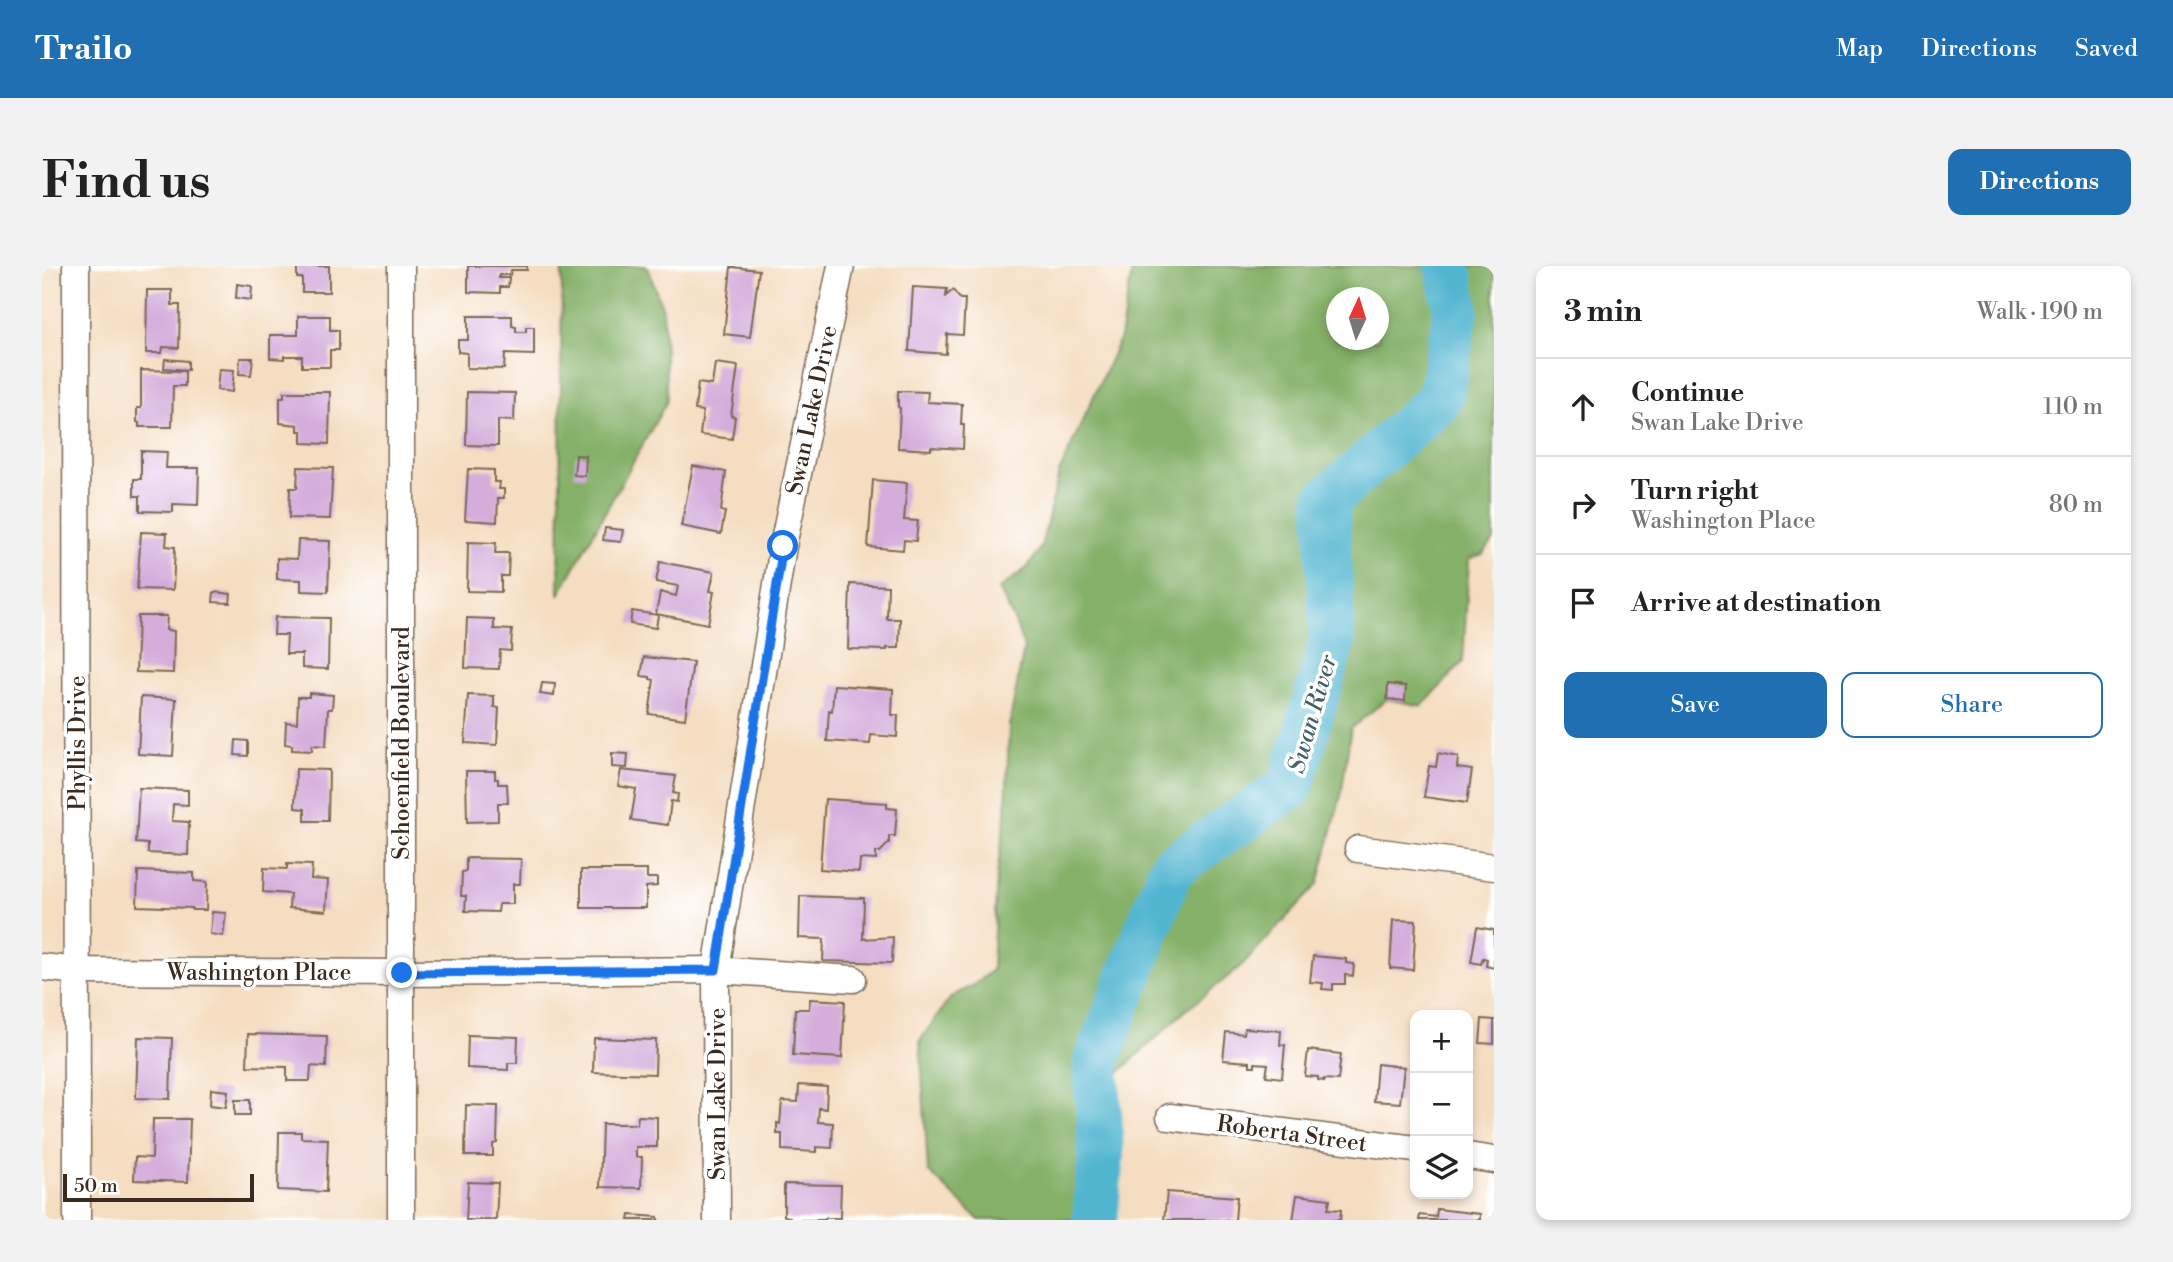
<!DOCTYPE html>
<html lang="en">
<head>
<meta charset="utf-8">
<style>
	:root { --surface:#fff; --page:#f2f2f2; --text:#222; --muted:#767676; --line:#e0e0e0; --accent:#1f6fb2 }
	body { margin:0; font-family:"Libre Bodoni",serif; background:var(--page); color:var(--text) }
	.controls { position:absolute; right:21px; bottom:21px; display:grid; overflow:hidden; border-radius:14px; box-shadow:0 4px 10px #0003 }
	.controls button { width:63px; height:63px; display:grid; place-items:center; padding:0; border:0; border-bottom:2px solid var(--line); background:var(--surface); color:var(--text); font:35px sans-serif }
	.compass { position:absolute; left:1284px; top:21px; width:63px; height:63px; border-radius:50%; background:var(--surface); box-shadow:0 4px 10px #0003; rotate:4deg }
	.scale { position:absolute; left:21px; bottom:18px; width:191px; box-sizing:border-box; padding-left:7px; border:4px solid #3b2a1e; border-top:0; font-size:19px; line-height:24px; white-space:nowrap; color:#3b2a1e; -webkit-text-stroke:5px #fff; paint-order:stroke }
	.stop { position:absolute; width:21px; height:21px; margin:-16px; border:5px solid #1a73e8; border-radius:50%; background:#fff }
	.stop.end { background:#1a73e8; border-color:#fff; box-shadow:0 2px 7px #0008 }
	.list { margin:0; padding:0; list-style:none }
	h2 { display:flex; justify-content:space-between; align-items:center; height:91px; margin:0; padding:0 28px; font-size:30px }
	h2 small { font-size:23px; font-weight:400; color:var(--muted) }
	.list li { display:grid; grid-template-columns:46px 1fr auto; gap:21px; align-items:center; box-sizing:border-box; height:98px; padding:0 28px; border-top:2px solid var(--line) }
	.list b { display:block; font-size:26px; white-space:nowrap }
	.list p { margin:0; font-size:23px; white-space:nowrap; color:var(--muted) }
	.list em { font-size:23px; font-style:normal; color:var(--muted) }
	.actions { display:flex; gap:14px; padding:21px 28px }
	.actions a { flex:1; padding:16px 0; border:2px solid var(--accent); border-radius:14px; text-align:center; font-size:24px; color:var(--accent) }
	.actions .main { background:var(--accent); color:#fff }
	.icon { flex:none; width:38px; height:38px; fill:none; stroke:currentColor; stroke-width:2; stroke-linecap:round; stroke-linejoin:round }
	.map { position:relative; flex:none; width:1452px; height:954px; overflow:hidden; border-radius:14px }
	header { display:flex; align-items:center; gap:42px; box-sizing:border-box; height:98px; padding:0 35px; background:var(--accent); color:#fff }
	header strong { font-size:33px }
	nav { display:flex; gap:38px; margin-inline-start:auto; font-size:24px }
	.intro { display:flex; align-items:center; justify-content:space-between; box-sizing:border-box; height:168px; padding:0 42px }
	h1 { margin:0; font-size:49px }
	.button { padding:18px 32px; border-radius:14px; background:var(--accent); color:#fff; font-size:24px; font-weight:700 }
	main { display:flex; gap:42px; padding:0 42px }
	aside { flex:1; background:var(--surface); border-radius:14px; box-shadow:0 4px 10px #0003 }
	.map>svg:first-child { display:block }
	.forest { fill:#84b068; stroke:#606d43; stroke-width:2; fill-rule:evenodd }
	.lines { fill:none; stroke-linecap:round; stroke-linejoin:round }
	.river { stroke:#51b5d0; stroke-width:46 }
	.building { fill:#d4addb }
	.minor-casing { stroke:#7c6957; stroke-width:29 }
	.minor { stroke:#fff; stroke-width:26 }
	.route { stroke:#1a73e8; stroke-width:9 }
	.labels { text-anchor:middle; stroke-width:7; stroke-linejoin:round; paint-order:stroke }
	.street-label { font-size:23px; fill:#3b2a1e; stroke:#fff }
	.water-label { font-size:24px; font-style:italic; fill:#446265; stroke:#fff }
</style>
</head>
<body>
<header>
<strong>Trailo</strong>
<nav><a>Map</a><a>Directions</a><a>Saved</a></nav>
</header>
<div class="intro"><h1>Find us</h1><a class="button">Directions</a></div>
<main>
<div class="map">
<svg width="1452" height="954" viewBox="0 0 1452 954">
	<rect width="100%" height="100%" fill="#fff"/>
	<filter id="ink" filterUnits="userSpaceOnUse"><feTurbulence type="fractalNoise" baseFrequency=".0143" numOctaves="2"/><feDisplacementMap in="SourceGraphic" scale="14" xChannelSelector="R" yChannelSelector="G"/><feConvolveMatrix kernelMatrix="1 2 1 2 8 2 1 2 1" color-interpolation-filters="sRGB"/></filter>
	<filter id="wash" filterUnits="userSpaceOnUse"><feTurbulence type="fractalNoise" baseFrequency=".00686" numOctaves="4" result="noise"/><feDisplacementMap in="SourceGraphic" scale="28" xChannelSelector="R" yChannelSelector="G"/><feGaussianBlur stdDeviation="1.57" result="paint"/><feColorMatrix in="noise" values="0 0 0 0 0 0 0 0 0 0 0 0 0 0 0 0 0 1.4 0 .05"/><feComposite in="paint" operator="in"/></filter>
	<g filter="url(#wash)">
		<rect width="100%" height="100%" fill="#f4ddc0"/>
		<!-- forest -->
		<g class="forest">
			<path d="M520,0h85l16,44 4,91 -108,194z"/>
			<path d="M1091,0h361v274l-11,14 -14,5 -6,103 -41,44 -35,-7 -36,29 -10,68 -23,88 -77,82 -56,45 -70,65 -31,144h-105l-51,-49 -8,-131 32,-44 22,-11 18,-15 5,-96 9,-60 3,-88 15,-78 -9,-26 -16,-33 29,-22 13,-20 18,-74 61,-135zM1294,32h42v42h-42z"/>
		</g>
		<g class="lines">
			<!-- river -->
			<path class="river" d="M1053,954l6,-66 -5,-91 75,-195 120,-82 41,-144 -5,-142 113,-101 16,-89 -8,-44"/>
		</g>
		<g id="blocks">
			<!-- building -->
			<g class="building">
				<path d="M255,0h32v26h-27v-14h-5z"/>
				<path d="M426,0h59v4h-16l-1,5h-11v3h10l-1,9h-8v6l-32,-1z"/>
				<path d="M689,1l28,3 -9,67 -26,-3z"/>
				<path d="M195,18l15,2 -1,14 -15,-2z"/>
				<path d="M871,21l34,2 -1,7 7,-6 7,9h5l-2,36 -16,-1 -1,20 -37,-3z"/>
				<path d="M105,24h25v15h8l-1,43 -16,-1 -1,6h-16z"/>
				<path d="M256,50h32v14h9v20h-9v17h-28v-11h-18v3l-14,-1v-23h28z"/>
				<path d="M426,50h44v10l4,1v5h10v-5h8v28l-29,-1 -1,15 -37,-1v-15l-9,-1v-12h10z"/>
				<path d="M198,92h13l-2,17 -12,-1z"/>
				<path d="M123,93l23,2v9l-24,-2z"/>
				<path d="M673,97l23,3 -7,50 4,1 -3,22 -32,-4 3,-24 -8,-1 3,-27 14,2z"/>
				<path d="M177,103l15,1 -2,22 -15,-2z"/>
				<path d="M99,104l44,1v15h-12l-1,41h-33v-4l-2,-1v-14h4z"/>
				<path d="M856,125l30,1 -1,10 35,2 -1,21h3l-1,24 -32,-2v3l-33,-2 2,-40 -2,-1z"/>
				<path d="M242,126h46l-1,52 -27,-1v-12h-4v-6l-18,-2v-26h4z"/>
				<path d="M425,126l48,1 -1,28 -16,-1v26l-32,-1z"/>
				<path d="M99,185l26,1 -1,16h33l-1,37 -25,-1v8l-33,-1v-15h-6v-17h7z"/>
				<path d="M534,189l10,1 -1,20 -11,-1z"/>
				<path d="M651,200l33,6 -5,39 4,1 -4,22 -40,-8z"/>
				<path d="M256,201l35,1 -3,51 -41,-1 1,-30h7z"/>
				<path d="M426,203l26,1v12h6l-1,7h5v9h-6l-1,24 -32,-2z"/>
				<path d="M831,214l34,3 -3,37 14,1 -2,20 -12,-1 -1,10 -35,-3z"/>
				<path d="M563,262l18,2 -2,12 -18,-2z"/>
				<path d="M99,266l26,1 -1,13 9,1 -2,43 -36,-1z"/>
				<path d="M256,274l32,1 -2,51 -27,-1v-11l-24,-1v-21l20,1z"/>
				<path d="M426,276l28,1 -1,10h14l-1,23h-7v16l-34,-1z"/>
				<path d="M618,296l54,10 -4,19 4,1 -6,32 -52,-10 4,-22 16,4 2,-10 -22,-4z"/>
				<path d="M808,318l38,2 -1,33h13l-1,29h-12v2l-39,-1z"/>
				<path d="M172,326l17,2 -1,9 -17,-1z"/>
				<path d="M590,345l26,4 -2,13 -26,-4z"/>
				<path d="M96,350h29l-1,14 8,1 -1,42 -37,-1z"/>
				<path d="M233,351l54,1 -1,51 -26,-1v-14h-16l1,-19h-13z"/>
				<path d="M425,352l27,1v10l18,1 -1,21 -11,-1 -1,19 -34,-1z"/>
				<path d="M602,391l49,5 -8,57 -36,-5 5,-34 -4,-1v-2l-9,-1z"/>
				<path d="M500,417l13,1 -1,12 -14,-2z"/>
				<path d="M1346,418l18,2 -1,15 -18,-2z"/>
				<path d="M792,419l59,4 -1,26h6l-1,22 -26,-2 -1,9 -43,-3 2,-31 3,1z"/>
				<path d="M267,427l24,2 -1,14h-4l-2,37 -14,-1v6l-20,-1v-5l-7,-1 1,-22 11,1 1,-26h11z"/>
				<path d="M426,429l26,1v11l5,1 -2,37 -32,-2z"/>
				<path d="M99,431l35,2 -3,57 -35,-2z"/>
				<path d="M194,474l12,1v15l-13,-1z"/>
				<path d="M570,487l16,1 -1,14 -15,-1z"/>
				<path d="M1396,487l20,4 -1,11 15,2 -5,33 -43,-6 5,-31 7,1z"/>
				<path d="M254,503l33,1 -1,51h-23v-12l-10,-1z"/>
				<path d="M579,504l55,6 -3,17 5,1 -1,8 -6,-1 -3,24 -37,-5 5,-31 -18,-3z"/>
				<path d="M424,505h29v8h3v5h9l1,19h-10v18l-31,1z"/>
				<path d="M97,522l49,2v15l-15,-1 -1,17 17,1 -1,33 -40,-2v-9l-12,-1z"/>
				<path d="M783,533l62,4v5l10,1 -2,27h-6v7l-9,9h-4v8l-16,-1 -1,13 -39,-3z"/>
				<path d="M424,592l55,1 -1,25h-7v20h-14l-1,8 -33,-1 1,-15h-5l1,-24 4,-1z"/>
				<path d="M245,598l25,1 -1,14 17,1 -2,31 -37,-3 1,-14 -27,-2 1,-24 23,1z"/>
				<path d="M539,604h66v8h10v8l-11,1v21h-65z"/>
				<path d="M96,605l56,2v8l13,1 -1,28h-14v-2l-55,-2z"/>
				<path d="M758,630l64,2 -1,41 30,-2 -1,26 -69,-2 1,-22 -25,-1z"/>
				<path d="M170,646l14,1 -3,23 -13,-2z"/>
				<path d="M1351,654l23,1 -3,49 -23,-2z"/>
				<path d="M1435,661l17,3v38l-8,-2 1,-7 -4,-1 -2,6 -10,-2z"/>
				<path d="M1271,690l33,3v4l8,1 -1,12 -8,-1v9h-12v6l-11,-1 1,-6 -13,-1z"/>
				<path d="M768,733l35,2 -3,57 -49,-3 2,-46h14z"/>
				<path d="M1440,753l12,1v24l-14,-1z"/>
				<path d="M1203,762l36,3 -1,14h5l-3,33 -16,-2 2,-12 -13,-1v3h-5v-4l-27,-2 3,-28 18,2z"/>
				<path d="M206,768l79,2 -1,31 -15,-1 -1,15h-23v-14l-40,-1z"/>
				<path d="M426,769l50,2 -1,26h-9v7l-41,-2z"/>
				<path d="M96,771l34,1 -2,61 -34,-1z"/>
				<path d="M552,772l62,2 -1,34 -62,-2z"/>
				<path d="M1266,784l33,4 -3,26 -14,-1v2l-6,-1v-3l-13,-1z"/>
				<path d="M1335,798l27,3 -4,36 -26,-2z"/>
				<path d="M757,819l28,2 -1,22 -7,-1 -1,14 15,1 -1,25 -16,-1v5l-34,-2v-16h-5v-11l3,1 2,-23 16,1z"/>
				<path d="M169,823l17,2 -2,16 -16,-2z"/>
				<rect x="193" y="834" width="15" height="15"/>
				<path d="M424,839l32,1 -1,37 -4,1v12h-28z"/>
				<path d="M596,850l19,1v30h-21v10h6l-1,31 -41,-1 2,-63h35z"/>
				<path d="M111,853h37l-2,63 -54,-2 1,-23 17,1z"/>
				<path d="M237,866h22v6l27,1 -2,53 -48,-2z"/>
				<path d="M426,916l30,1 -2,37h-30z"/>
				<path d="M742,918l57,1 -1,33h-15v2h-35v-3l-6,-1z"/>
				<path d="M1125,926l70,5 -2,23h-71z"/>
				<path d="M1255,929l33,4 -2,10 13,1 -1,10h-47z"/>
				<path d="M1395,943l43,5v6h-61l1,-5 16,2z"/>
				<path d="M588,949l28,2v3h-29z"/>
			</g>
		</g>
	</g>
	<g filter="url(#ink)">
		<use href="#blocks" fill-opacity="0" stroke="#7c6957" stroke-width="2"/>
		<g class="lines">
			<defs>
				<g id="minor">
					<path d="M34,0l1,954"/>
					<path d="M1316,583l136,18"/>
					<path d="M0,701l36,4 324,2 314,-3 137,9"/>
					<path d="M1128,851l245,32"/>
					<path d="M1426,890l26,4"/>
					<path d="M359,954v-954"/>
					<path d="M675,954l-1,-250 67,-424 58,-280"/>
				</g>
			</defs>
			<!-- minor casing -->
			<use href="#minor" class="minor-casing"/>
			<!-- minor -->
			<use href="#minor" class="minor"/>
		</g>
	</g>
	<g class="lines" filter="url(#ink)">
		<!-- route -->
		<path class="route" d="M360,707l314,-3 67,-424"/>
	</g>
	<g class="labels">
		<!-- street labels -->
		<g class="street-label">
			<text transform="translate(769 144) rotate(-78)" y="8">Swan Lake Drive</text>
			<text transform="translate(35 477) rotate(-90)" y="8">Phyllis Drive</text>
			<text transform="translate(359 477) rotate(-90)" y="8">Schoenfield Boulevard</text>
			<text x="217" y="714">Washington Place</text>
			<text transform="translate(675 828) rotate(-90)" y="8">Swan Lake Drive</text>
			<text transform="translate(1250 867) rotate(8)" y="8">Roberta Street</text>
		</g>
		<!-- water labels -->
		<g class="water-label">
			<text transform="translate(1270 448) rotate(-74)" y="8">Swan River</text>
		</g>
	</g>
</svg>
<div class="controls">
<button>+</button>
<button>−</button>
<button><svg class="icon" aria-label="layers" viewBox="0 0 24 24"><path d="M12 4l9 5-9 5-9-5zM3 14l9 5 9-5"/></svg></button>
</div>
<svg class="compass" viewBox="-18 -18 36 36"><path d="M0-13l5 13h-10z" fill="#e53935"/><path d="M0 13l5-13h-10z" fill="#767676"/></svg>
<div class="scale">50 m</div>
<div class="stop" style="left:741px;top:280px"></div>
<div class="stop end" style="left:360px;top:707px"></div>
</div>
<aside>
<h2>3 min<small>Walk · 190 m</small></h2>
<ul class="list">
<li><svg class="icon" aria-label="ahead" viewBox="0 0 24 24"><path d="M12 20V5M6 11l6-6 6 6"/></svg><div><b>Continue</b><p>Swan Lake Drive</p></div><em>110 m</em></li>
<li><svg class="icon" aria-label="right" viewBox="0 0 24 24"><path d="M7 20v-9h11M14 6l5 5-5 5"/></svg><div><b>Turn right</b><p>Washington Place</p></div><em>80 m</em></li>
<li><svg class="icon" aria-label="arrive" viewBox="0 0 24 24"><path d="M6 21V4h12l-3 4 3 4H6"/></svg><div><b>Arrive at destination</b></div></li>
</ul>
<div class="actions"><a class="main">Save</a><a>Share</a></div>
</aside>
</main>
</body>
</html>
